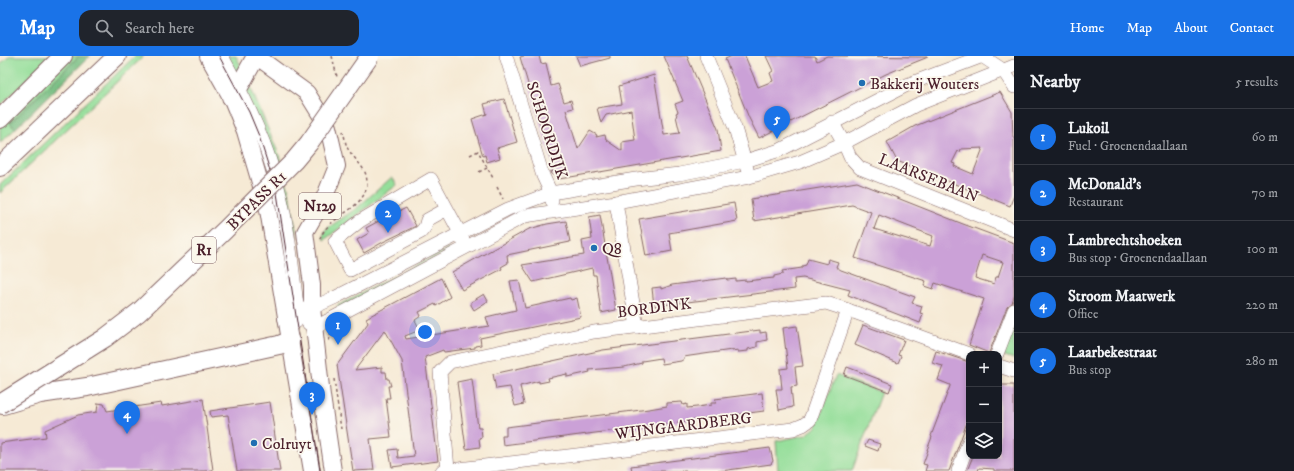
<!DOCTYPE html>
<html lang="en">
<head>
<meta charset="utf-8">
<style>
	:root { --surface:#171b24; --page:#20242c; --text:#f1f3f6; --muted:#9ea1a6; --line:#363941; --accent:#1a73e8 }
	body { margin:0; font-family:"IM FELL DW Pica",serif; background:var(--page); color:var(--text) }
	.controls { position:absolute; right:12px; bottom:12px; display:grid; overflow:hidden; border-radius:8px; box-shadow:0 2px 6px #0003 }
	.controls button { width:36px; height:36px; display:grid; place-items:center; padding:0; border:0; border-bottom:1px solid var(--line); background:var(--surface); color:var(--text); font:20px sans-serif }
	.you { position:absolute; left:425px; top:276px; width:14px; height:14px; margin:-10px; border:3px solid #fff; border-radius:50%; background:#1a73e8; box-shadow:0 0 0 6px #1a73e833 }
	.badge { display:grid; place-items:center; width:26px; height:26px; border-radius:50%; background:var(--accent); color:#fff; font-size:13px; font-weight:700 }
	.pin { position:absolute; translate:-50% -33px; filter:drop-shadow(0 1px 2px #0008) }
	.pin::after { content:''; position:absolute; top:21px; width:14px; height:12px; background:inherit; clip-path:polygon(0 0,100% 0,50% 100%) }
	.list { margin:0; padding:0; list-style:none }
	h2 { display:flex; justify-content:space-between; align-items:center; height:52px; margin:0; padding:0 16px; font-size:17px }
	h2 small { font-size:13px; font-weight:400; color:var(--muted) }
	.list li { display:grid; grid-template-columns:26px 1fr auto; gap:12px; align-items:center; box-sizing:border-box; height:56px; padding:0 16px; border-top:1px solid var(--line) }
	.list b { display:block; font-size:15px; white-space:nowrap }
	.list p { margin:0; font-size:13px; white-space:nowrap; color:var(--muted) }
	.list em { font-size:13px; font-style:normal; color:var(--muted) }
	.icon { flex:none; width:22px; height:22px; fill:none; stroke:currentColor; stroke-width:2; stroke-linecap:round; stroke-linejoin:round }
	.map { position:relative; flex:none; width:1014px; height:415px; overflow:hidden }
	header { display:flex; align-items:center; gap:24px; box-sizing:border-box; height:56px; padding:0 20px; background:var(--accent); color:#fff }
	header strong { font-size:19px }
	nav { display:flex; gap:22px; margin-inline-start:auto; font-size:14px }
	.search { width:280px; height:36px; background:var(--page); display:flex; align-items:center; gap:10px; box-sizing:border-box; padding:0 14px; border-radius:12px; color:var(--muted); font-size:15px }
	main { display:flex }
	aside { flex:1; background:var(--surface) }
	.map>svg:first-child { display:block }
	.green { fill:#94de9a; stroke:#6f7e62 }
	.forest { fill:#77bd82; stroke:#606e56 }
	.building { fill:#cba1d7; fill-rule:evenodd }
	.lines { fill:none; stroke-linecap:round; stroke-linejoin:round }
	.minor-casing { stroke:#866666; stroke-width:14 }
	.major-casing { stroke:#866666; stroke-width:18 }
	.highway-casing { stroke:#866666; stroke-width:20 }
	.path { stroke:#866666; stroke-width:1.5; stroke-dasharray:3 3; stroke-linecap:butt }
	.minor { stroke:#fff; stroke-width:13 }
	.major { stroke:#fff; stroke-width:16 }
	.highway { stroke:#fff; stroke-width:18 }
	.tram { stroke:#4a1f2b; stroke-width:1 }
	.highway-bridge-casing { stroke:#866666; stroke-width:20; stroke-linecap:butt }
	.highway-bridge { stroke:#fff; stroke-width:18 }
	.poi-dot { fill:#1f6fb2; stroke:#fbf7ec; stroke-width:1.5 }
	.labels { text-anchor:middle; stroke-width:3.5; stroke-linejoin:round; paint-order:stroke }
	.shield { fill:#fbf7ec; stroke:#7f6065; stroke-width:1 }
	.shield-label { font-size:15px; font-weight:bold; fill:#4a1f2b }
	.poi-label { font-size:16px; fill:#4a1f2b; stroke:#fbf7ec; text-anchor:start }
	.street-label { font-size:16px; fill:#4a1f2b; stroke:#fbf7ec }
</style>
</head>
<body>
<header>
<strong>Map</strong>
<div class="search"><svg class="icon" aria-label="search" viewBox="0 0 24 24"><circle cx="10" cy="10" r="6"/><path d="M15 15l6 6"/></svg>Search here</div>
<nav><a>Home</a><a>Map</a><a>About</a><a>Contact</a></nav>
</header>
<main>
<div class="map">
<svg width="1014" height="415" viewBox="0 0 1014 415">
	<rect width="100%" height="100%" fill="#fbf7ec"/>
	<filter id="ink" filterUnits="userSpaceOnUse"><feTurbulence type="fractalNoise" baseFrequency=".025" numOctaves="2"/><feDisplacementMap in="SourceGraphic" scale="8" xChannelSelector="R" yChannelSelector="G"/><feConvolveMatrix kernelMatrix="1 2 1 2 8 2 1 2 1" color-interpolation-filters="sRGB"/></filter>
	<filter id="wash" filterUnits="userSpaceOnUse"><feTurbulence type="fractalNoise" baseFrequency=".012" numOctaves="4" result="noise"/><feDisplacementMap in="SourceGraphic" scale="16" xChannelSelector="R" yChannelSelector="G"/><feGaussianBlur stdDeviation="0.9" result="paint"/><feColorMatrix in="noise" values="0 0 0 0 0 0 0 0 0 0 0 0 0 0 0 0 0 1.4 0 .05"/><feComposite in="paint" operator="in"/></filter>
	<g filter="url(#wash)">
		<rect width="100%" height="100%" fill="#f6ead5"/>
		<!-- green -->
		<g class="green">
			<path d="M9,0h41l-50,50v-41z"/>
			<path d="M71,0h8l-69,67 5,6 -15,14v-17z"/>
			<path d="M135,0h9l-144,137v-8z"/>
			<path d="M227,0h9l8,16 35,83 12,44 6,38 -6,-13z"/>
			<path d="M392,121l5,8 -73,55 -1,-4 3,-7 31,-21z"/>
			<path d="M449,192l1,2 -112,59 -1,-3z"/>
			<path d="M1014,266v37l-12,-4z"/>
			<path d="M836,319l45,17 -29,79h-74l-2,-30 30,-6 10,-8z"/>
		</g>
		<!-- forest -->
		<path class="forest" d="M79,0h11l-75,73 -5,-6z"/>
		<g id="blocks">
			<!-- building -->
			<g class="building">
				<path d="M524,0h15l2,8 5,-1 5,23 7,-2 6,18 7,-2 2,8 -7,2 12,39 12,-18 7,4 -1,2 9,-2 1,5 16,11v-9l13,-2 -4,-30 -25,5 -5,8 -4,-15 25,-4 -3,-18 35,-11 10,60 16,-2 -4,-17 1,-1 -1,-2 2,-1 -3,-8 8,-3 -19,-45h23l31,73 3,22 -162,28 -8,-5 -1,-2 4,-1 -34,-114z"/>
				<path d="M576,0h34v2l-30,8z"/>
				<path d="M732,0h13l13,31 15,-6 -3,-8 3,-2 -7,-15h49l2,5 10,-5 101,1 -42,17 -127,64 -10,-20 -24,-59z"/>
				<path d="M1000,36l12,20 1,25h1v58l-4,11 -113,-45 -10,-19 28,-16zM983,92l-10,26 -19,-8 1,-2 -3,-1 6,-12 2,1 1,-3z"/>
				<path d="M504,43l13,43 -20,6 3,10 -13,4 -2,-7 -2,1 -11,-37 15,-5 -3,-10z"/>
				<path d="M857,126l106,42 51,19v53l-2,7 -5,4 -18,46 -20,-8 15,-46 -49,-16 -2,6 -9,-3 2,-5 -71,-23 16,-46 -19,-7 -98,16 -3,-22zM879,159l54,21 -3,10 -56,-17zM982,199l21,7 -5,15h-2l-2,7 -19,-6z"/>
				<path d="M734,147l3,18 -68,12 3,18 -26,5 -7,-37z"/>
				<path d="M406,152l10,18 -33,16 -19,11 -7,-13 12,-7 -3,-5 31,-17 1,1z"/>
				<path d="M600,159l16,95 -15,3 -5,-38h-3l-1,-7 -59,14 -11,-17 62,-10 -2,-14 10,-2 -3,-22z"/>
				<path d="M566,165l4,21 -63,13 1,8 -7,4 1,2 -40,21 -10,-18 77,-43 18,-5z"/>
				<path d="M808,203l19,5 1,-5 10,3 -2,5 5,3 74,27 -3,6 10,3 -2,7 3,1 -3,9 -72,-28 2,-5 -47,-12 -9,1 1,10 -141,17 -2,-18 9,-1v2l11,-4 54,-7 1,2 9,-1v2l10,-1v1l28,-3v-2l9,-2 -1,-3 20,-3v-2l4,-1z"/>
				<path d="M441,222l9,19 -14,9 -1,-2 -16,8 2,4 -6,4 5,10 -15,6 1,3 83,-13 -3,-9 30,-7 -6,-29 9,-1 6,28 45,-10 1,2 6,-2 4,19 -101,21 1,7 -6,1v2l-31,4 -1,-2 -18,7 13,104 -46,6 -3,-17 8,-1 1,9 16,-2 -12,-95 -17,-31 -30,40 27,-3v5h4l1,7h2l2,7h-3l2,12h-4l5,39 -21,2 4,31 -21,1 -16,-106 31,-42 -2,-5z"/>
				<path d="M484,238l4,7 -14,9 -3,-5v-3z"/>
				<path d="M863,269l41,15 -6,15 3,1 -3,7 -43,-18z"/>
				<path d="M797,270l6,40 -8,1 2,19 -6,1 2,20 -14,3 -3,-21h6l-2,-20 8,-1 -5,-40z"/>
				<path d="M760,274v3l6,-1 1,8 -10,2v5l-9,2v2l-10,1v-2l-6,1v-1l-42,6 -6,1v2l-3,2 -19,3 -1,-6 -19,3v2l-18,4 -35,3 1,2 -23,5v-3l-19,4 1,3 -10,2v-2l-19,5 4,18 -9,2 -5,-19 -14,2 -3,-15 110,-24z"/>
				<path d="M936,295l33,11v55l-20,54h-24l2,-6 -4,-1 5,-14h-1l5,-13 -1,-1 19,-50v-1l-12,-5 5,-14 -11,-3z"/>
				<path d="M847,311l45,17 -3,8 -45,-17z"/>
				<path d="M472,323l6,49h3l1,9 -3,1 1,9 -14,2 -9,-67z"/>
				<path d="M1001,329h13v86h-20v-2l-15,-1 -1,3h-11l6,-15h26v-69l2,1z"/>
				<path d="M762,337l2,18 -261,34 -1,-9h4v-9l143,-18 18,-3v-3l15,-1 1,3 4,-1v4l10,-1 14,-2v-2h5l-1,-4z"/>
				<path d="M203,343l10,71 -9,1h-204v-28l46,-6 -1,-7 33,-15 19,-3 1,-9 6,1 3,7 54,-8 1,3z"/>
				<path d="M270,346l10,69h-43l-9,-56 -17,2 -1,-6z"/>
				<path d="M868,384l12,4 -2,7 -13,-5z"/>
				<path d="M770,392l3,13 -2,3 -50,7h-89l-1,-5z"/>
			</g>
		</g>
	</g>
	<g filter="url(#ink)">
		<use href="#blocks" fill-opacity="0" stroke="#866666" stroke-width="1"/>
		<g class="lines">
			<defs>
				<g id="minor">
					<path d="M222,0c20,37 39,74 51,114 15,46 19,96 25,143l-2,9"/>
					<path d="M506,0l37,120 8,17 1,8"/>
					<path d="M706,0l29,72 12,41"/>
					<path d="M982,0l21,14 11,17"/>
					<path d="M832,66l12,21 6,14 10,11 154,62"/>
					<path d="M616,146l21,125"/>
					<path d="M447,153l-20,11 -2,7 -4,5 -71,38 -15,-29 25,-20 71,-42 29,54 3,7"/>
					<path d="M312,252l24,-11 172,-88 43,-16 85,-14 43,-5 66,-13 35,-11 129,-66 74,-28"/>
					<path d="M308,267l6,5 211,-112 91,-14 133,-25 51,-15 44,-19 72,-38 98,-39"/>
					<path d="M997,298l17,-44"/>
					<path d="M999,310l15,5"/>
					<path d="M448,414l-8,-98 10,-10 144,-30 232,-29 22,7 121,44"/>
					<path d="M442,415l351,-42 10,-4 7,-5 38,-110"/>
					<path d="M958,415l11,-30"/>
				</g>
				<g id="major">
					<path d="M208,0l23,41 14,34 23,79 44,261"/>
					<path d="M256,0l51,37 21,34 9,39 -14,35 -18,31 7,53v23l10,88 11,75"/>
					<path d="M286,262l26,-10"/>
				</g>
				<g id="highway">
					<path d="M231,41l8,-10 17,-31"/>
					<path d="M0,63l63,-63"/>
					<path d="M0,111l117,-111"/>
					<path d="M3,349l37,-11 47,-7 192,-42 11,-4"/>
				</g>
			</defs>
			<!-- minor casing -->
			<use href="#minor" class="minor-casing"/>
			<!-- major casing -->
			<use href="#major" class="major-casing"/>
			<!-- highway casing -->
			<use href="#highway" class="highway-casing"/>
			<!-- path -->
			<g class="path">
				<path d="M332,0l5,21"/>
				<path d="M470,99l8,-4 15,27"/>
				<path d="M479,116l8,-4"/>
				<path d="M497,131l6,12"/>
				<path d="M320,183c8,-26 54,-30 46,-64 -2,-8 -14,-19 -18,-26 -3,-5 -3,-12 -5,-18"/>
				<path d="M329,285l2,-9"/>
				<path d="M334,323l7,50"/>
			</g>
			<!-- minor -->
			<use href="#minor" class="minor"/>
			<!-- major -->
			<use href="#major" class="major"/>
			<!-- highway -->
			<use href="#highway" class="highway"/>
			<!-- tram -->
			<path class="tram" d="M219,0l30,56 10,24 18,57 43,278"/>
			<defs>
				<path id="highway-bridge" d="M0,348l105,-66 34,-26 86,-82 69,-69 15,-18 61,-87"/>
			</defs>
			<!-- highway-bridge casing -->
			<use href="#highway-bridge" class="highway-bridge-casing"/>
			<!-- highway-bridge -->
			<use href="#highway-bridge" class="highway-bridge"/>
		</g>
	</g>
	<!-- markers -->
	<g class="poi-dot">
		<circle cx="862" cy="27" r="4"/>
		<circle cx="594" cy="192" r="4"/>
		<circle cx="254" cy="387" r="4"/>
	</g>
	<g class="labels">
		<!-- shield labels -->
		<g class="shield">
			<rect x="299" y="137" width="42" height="26" rx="3"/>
			<rect x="192" y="181" width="24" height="26" rx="3"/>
		</g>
		<g class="shield-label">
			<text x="320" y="155">N129</text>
			<text x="204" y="199">R1</text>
		</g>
		<!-- poi labels -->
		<g class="poi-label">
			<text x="870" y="33">Bakkerij Wouters</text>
			<text x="602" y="198">Q8</text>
			<text x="262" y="393">Colruyt</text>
		</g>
		<!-- street labels -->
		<g class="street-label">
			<text transform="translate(548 74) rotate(72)" y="6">SCHOORDIJK</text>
			<text transform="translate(929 121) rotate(22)" y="6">LAARSEBAAN</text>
			<text transform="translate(256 144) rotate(-45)" y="6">BYPASS R1</text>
			<text transform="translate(654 251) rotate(-7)" y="6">BORDINK</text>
			<text transform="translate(683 369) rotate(-7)" y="6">WIJNGAARDBERG</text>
		</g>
	</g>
</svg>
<div class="controls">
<button>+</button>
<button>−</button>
<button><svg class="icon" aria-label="layers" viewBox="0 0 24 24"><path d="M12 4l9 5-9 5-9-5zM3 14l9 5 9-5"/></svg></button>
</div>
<div class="you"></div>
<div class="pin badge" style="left:338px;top:289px">1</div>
<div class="pin badge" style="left:388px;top:177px">2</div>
<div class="pin badge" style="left:312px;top:359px">3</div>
<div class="pin badge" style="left:127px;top:378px">4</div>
<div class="pin badge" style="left:777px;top:83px">5</div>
</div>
<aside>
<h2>Nearby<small>5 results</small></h2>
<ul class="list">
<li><span class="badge">1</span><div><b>Lukoil</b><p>Fuel · Groenendaallaan</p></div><em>60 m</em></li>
<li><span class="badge">2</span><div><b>McDonald's</b><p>Restaurant</p></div><em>70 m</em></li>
<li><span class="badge">3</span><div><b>Lambrechtshoeken</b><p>Bus stop · Groenendaallaan</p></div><em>100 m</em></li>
<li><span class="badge">4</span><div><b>Stroom Maatwerk</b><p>Office</p></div><em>220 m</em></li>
<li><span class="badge">5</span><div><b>Laarbekestraat</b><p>Bus stop</p></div><em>280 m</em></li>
</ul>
</aside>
</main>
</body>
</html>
